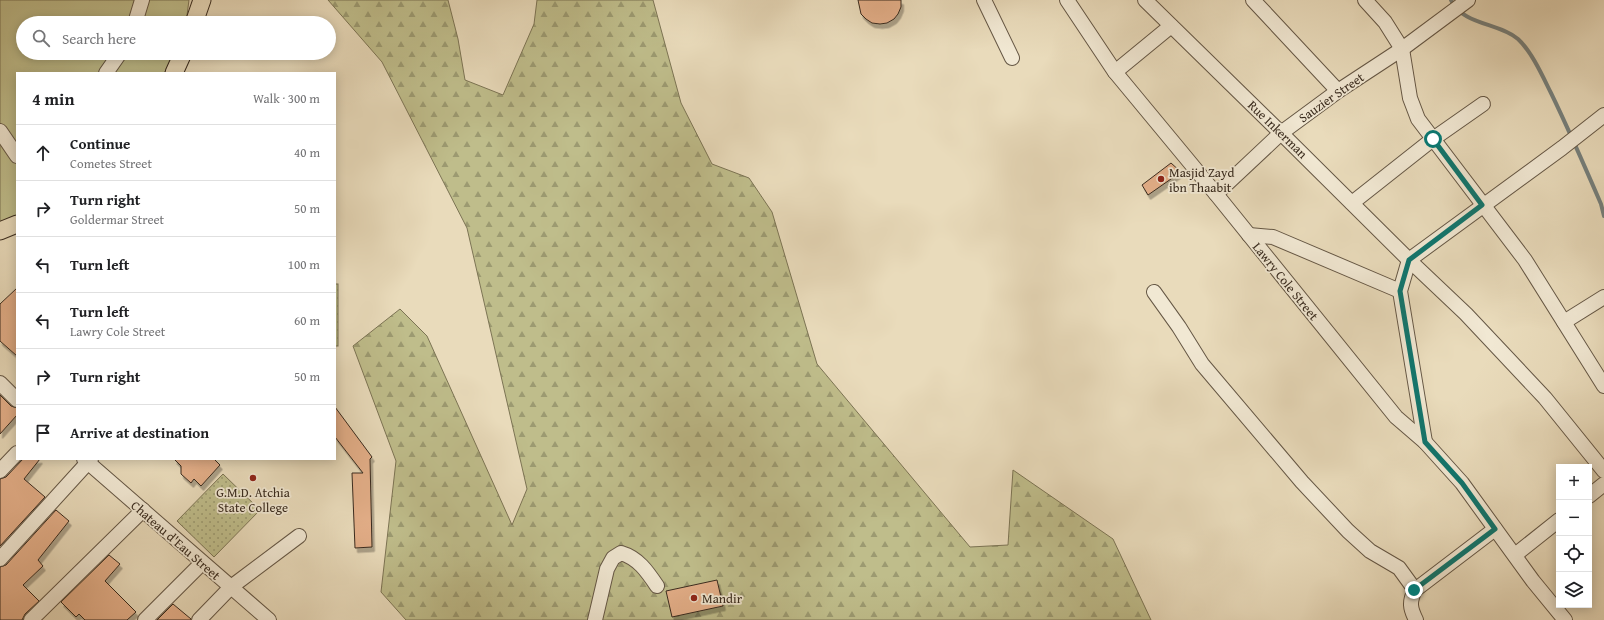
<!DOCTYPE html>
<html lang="en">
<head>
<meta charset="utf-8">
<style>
	:root { --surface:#fff; --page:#f6f6f6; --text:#202124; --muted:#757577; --line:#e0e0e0 }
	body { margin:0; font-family:"Gentium Book Plus",serif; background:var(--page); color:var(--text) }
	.controls { position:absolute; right:12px; bottom:12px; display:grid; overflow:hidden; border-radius:0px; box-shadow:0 2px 10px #0003 }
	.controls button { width:36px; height:36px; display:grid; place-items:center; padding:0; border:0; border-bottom:1px solid var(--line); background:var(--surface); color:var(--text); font:20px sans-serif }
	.stop { position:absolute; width:12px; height:12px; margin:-9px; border:3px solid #0f766e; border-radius:50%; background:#fff }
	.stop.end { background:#0f766e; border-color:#fff; box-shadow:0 1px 4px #0008 }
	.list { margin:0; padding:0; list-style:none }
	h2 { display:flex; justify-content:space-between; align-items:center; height:52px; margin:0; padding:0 16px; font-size:17px }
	h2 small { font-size:13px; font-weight:400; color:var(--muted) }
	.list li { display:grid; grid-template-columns:26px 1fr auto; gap:12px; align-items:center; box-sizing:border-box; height:56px; padding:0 16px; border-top:1px solid var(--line) }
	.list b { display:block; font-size:15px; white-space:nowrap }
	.list p { margin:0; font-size:13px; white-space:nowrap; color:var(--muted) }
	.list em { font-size:13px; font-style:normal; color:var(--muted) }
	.icon { flex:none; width:22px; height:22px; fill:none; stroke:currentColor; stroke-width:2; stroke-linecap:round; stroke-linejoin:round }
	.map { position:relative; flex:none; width:1604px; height:620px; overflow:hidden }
	.search { position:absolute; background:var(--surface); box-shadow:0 2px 10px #0003; left:16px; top:16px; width:320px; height:44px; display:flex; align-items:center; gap:10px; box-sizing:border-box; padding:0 14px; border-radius:22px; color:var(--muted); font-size:15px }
	.panel { position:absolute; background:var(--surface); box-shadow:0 2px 10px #0003; left:16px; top:72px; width:320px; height:388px; border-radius:0px }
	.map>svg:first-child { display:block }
	.forest { fill:url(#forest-firs); stroke:#7c7454 }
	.park { fill:url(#park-dots); stroke:#7c7454 }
	.garden { fill:#bfbd8b; stroke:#7c7454 }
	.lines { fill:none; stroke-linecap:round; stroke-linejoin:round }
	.stream { stroke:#76807d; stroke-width:4 }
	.building { fill:#e4af89; stroke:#392b1e; filter:url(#shadow) }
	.minor-casing { stroke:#655745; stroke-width:16 }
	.major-casing { stroke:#392b1e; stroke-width:19 }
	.minor { stroke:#f1e8d3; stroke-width:14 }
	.major { stroke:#e9dbbb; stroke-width:17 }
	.route { stroke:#0f766e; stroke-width:5 }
	.poi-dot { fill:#8f2418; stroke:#f1e8d3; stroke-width:1.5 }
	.labels { text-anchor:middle; stroke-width:3.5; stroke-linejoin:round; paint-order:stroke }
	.street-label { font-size:13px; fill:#392b1e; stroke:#f1e8d3 }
	.poi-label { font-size:13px; fill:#392b1e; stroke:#f1e8d3; text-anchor:start }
</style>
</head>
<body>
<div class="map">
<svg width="1604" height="620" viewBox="0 0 1604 620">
	<defs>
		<pattern id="forest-firs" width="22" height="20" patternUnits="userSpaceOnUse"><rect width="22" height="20" fill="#bfbd8b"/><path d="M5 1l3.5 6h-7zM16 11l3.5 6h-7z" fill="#9c9a71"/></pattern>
		<pattern id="park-dots" width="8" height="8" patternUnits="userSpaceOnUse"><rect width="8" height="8" fill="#bfbd8b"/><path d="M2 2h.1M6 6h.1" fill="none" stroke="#9c9a71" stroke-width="1.8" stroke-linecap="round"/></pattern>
		<filter id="shadow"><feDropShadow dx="2.5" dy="4.5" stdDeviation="0" flood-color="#0004"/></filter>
	</defs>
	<rect width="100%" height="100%" fill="#e9dbbb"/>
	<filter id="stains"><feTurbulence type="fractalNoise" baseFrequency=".005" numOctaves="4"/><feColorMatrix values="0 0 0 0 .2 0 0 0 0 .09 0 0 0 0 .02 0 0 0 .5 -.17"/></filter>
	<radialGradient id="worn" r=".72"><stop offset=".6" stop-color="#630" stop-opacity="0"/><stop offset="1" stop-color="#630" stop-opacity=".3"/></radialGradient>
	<!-- forest -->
	<path class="forest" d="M328,0h120l10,39 7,41 38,15 31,-71 3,-24h116l28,103 31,61 37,14 23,34 45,152 153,183 38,-2 5,-75 100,69 38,81h-745l-25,-28 15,-131 -43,-115 47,-37 27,27 85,189 15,-36 -60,-261 -85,-166z"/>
	<!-- park -->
	<g class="park">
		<rect x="335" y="284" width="3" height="62"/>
		<path d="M223,474l37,36 -46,47 -37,-36z"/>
	</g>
	<!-- garden -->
	<path class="garden" d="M0,0h189l-3,23h-163v30h152l-4,10 -7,10h-147v142l-17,7z"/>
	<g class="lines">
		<!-- stream -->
		<path class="stream" d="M1451,0c13,26 47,22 67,39 14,13 25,38 33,54 18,37 34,74 50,111l3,12"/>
	</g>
	<!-- building -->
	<g class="building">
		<path d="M858,0h43v7l-3,7 -4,5 -7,4 -7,1 -8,-1 -6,-4 -5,-5z"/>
		<path d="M1171,163l10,9 -33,23 -6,-10z"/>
		<path d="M17,288v68l-17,-15v-37z"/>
		<path d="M0,395l11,11 6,2v7l-17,19z"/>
		<path d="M335,407l37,50 -2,2 2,88 -17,1 -3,-75h11l-28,-36z"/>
		<path d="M23,459h17l-16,20 21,18 -45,49v-67l6,-2z"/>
		<path d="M174,459h40l6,6 -19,21 -7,-7 -3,4 -10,-9v-8z"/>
		<path d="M56,510l13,11 -31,39 5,6 -20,19 16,16 -14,13 -3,6h-22v-53l6,-2z"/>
		<path d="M109,555l11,9 -15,17 31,31 -9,8h-42l-6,-6 -3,3 -15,-15z"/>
		<path d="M717,580l6,26 -51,11 -6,-26z"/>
		<path d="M173,604l18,15v1h-34z"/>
	</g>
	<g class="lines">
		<defs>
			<g id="minor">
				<path d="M984,0l28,58"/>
				<path d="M1067,0l48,72 101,122 180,223 29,25 37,41 71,98 32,39"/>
				<path d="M1145,0l136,133 128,127 57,54 79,84 59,73"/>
				<path d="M1253,0l85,91"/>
				<path d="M1365,0l20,22 17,27 8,49 8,21 107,141 79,126"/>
				<path d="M135,23l7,-23"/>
				<path d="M1115,72l56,-46"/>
				<path d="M106,73l14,-20"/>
				<path d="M0,131l17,25"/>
				<path d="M1216,194l65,-61 57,-42 64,-42 66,-49"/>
				<path d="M1352,203l81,-64 50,-35"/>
				<path d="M1249,235l24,2 127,54"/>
				<path d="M1409,260l153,-112 42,-33"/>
				<path d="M1409,260l-9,31 25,151"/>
				<path d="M1154,292l25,35 23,37 100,118 46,49 22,20 29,17 16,22"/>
				<path d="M1564,322l40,-25"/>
				<path d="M0,383l17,17"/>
				<path d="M84,459l185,161"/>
				<path d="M0,471l17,-18"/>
				<path d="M1589,496l15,-12"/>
				<path d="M1515,555l44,-35"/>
				<path d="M0,559l91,-100"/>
				<path d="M31,620l112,-110"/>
				<path d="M145,620l57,-57"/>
				<path d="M199,620l32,-33 68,-51"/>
				<path d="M595,620l12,-51 6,-11 8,-5c17,5 26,18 36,33"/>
				<path d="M1416,620c-6,-12 -7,-18 -1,-30l80,-61"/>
			</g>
			<g id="major">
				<path d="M194,23l8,-23"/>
				<path d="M174,73l9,-20"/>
				<path d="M0,231l17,-7"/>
			</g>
		</defs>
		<!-- minor casing -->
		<use href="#minor" class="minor-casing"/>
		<!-- major casing -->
		<use href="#major" class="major-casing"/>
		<!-- minor -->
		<use href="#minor" class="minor"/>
		<!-- major -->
		<use href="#major" class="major"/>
	</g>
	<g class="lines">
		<!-- route -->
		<path class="route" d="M1414,590l81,-61 -33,-46 -37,-41 -25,-151 9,-31 73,-55 -49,-66"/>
	</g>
	<!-- markers -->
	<g class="poi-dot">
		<circle cx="1161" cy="179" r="4"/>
		<circle cx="253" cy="478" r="4"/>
		<circle cx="694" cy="598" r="4"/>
	</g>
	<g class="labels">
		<!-- street labels -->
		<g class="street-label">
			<text transform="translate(1331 97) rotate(-35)" y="5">Sauzier Street</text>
			<text transform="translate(1278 129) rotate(44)" y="5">Rue Inkerman</text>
			<text transform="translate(1286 281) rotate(51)" y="5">Lawry Cole Street</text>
			<text transform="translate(176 540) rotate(41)" y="5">Chateau d'Eau Street</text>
		</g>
		<!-- poi labels -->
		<g class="poi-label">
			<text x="1169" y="177">Masjid Zayd<tspan x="1169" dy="15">ibn Thaabit</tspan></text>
			<text x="253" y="497" text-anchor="middle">G.M.D. Atchia<tspan x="253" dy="15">State College</tspan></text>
			<text x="702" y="603">Mandir</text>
		</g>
	</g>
	<rect width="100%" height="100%" filter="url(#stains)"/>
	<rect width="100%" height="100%" fill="url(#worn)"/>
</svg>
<div class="controls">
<button>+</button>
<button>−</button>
<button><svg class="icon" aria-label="locate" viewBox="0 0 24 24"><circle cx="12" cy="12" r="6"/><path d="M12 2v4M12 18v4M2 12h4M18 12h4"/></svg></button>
<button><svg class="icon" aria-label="layers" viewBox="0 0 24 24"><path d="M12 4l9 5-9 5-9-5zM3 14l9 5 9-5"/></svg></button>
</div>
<div class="stop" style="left:1433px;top:139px"></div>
<div class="stop end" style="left:1414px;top:590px"></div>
<div class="search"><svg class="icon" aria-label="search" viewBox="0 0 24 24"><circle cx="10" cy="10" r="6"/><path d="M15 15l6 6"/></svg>Search here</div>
<section class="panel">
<h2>4 min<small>Walk · 300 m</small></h2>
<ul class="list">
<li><svg class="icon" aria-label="ahead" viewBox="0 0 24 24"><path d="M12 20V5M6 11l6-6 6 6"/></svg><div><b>Continue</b><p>Cometes Street</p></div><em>40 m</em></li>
<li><svg class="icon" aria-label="right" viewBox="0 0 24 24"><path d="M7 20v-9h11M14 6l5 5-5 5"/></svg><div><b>Turn right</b><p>Goldermar Street</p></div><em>50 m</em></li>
<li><svg class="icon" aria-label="left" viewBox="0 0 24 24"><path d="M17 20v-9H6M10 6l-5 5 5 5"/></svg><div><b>Turn left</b></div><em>100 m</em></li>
<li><svg class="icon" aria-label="left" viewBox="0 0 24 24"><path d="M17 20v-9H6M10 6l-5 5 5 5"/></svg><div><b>Turn left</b><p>Lawry Cole Street</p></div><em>60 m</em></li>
<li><svg class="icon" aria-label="right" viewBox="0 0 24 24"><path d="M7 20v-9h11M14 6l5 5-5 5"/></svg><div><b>Turn right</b></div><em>50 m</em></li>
<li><svg class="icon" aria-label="arrive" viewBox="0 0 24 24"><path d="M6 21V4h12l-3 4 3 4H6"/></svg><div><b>Arrive at destination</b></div></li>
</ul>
</section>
</div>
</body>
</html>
